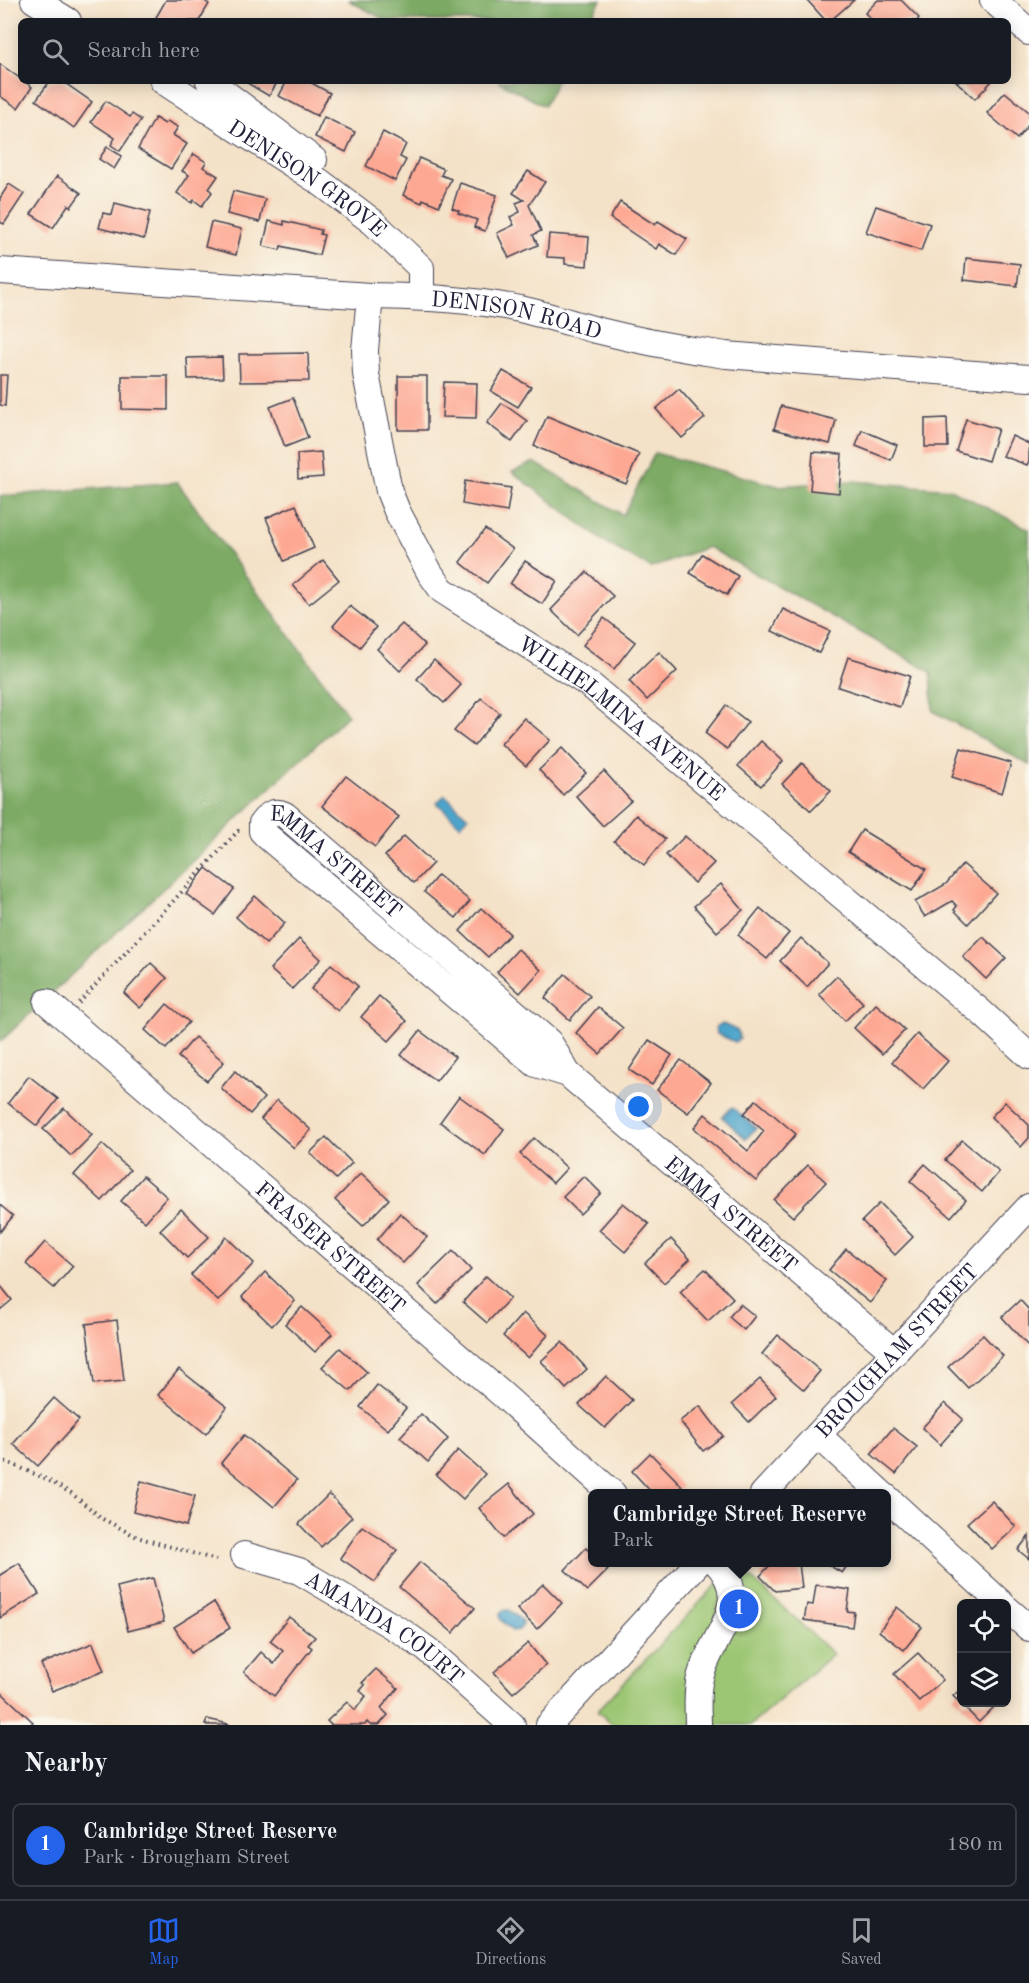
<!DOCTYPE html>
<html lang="en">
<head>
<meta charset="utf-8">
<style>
	:root { --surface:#171b24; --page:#242831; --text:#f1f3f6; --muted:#9ea1a6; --line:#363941; --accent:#2563eb }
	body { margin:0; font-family:"Old Standard TT",serif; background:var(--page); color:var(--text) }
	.controls { position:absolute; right:18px; bottom:18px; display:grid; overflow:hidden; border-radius:9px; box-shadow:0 3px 15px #0003 }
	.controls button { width:54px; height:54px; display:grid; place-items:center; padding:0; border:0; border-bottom:2px solid var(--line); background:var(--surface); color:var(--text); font:30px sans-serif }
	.you { position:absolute; left:639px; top:1107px; width:21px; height:21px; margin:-15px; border:4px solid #fff; border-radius:50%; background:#1a73e8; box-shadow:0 0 0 9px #1a73e833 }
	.badge { display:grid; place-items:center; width:39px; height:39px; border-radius:50%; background:var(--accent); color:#fff; font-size:20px; font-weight:700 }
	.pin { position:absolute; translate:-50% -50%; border:3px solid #fff; box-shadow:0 2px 6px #0006 }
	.popup { position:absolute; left:588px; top:1489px; width:303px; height:78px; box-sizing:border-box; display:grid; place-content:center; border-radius:9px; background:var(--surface); filter:drop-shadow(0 2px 4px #0005); font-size:20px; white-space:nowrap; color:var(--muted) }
	.popup b { font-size:22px; color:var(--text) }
	.popup::after { content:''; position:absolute; left:50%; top:100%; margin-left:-12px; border:12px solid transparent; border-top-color:var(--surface) }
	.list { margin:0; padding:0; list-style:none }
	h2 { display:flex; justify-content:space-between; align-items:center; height:78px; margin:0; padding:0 24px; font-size:26px }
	h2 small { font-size:20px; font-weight:400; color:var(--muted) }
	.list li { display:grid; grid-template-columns:39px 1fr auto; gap:18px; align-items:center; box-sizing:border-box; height:84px; margin:0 12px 12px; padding:0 12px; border:2px solid var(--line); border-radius:9px }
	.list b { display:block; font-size:22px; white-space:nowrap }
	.list p { margin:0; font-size:20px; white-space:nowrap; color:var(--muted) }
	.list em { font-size:20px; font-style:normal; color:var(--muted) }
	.icon { flex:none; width:33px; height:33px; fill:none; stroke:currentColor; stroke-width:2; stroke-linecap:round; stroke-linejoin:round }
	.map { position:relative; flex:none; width:1029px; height:1725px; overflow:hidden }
	.search { position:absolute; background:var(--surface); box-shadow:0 3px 15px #0003; left:18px; right:18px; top:18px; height:66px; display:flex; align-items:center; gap:15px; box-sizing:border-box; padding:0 21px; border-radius:9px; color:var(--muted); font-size:22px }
	.sheet { height:174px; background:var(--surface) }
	nav { display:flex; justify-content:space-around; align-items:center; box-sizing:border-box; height:84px; border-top:2px solid var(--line); background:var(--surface); font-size:16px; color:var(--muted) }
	nav a { display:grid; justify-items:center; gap:3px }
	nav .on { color:var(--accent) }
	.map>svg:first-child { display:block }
	.green { fill:#9cc673; stroke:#5f7457; stroke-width:1.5 }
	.forest { fill:#7dab65; stroke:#506650; stroke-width:1.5 }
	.water { fill:#4da4ca; stroke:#386382; stroke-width:1.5 }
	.building { fill:#fda893 }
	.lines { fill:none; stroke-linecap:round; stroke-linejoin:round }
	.minor-casing { stroke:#423f50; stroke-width:28 }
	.path { stroke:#423f50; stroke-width:4; stroke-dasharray:1.5 4.5; stroke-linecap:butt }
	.minor { stroke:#fff; stroke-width:26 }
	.labels { text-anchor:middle; stroke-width:4.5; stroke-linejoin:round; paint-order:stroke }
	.street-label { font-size:22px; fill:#22223b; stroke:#fbf7ec }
</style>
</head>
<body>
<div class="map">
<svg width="1029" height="1725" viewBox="0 0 1029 1725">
	<rect width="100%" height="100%" fill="#fbf7ec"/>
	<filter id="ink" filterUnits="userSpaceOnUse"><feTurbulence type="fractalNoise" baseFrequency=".0167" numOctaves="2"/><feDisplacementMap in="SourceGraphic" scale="12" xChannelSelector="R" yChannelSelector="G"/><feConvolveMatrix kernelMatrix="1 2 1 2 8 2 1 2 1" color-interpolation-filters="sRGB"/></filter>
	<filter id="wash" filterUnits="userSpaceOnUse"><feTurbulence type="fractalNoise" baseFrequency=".008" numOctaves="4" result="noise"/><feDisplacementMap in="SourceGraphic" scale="24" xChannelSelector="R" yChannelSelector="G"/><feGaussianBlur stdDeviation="1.35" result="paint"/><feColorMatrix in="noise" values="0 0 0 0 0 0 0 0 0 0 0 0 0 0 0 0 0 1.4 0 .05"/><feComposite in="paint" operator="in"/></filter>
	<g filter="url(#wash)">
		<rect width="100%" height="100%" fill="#f4e2c8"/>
		<!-- green -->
		<path class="green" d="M736,1564l97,90 -82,71h-138l-16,-14z"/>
		<!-- forest -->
		<g class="forest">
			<path d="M348,0h253l-12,21h-202z"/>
			<path d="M498,81h59l-13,25z"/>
			<path d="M655,453l123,33 75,-5 97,8 79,40v236l-96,-54 -2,-39 -223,-125 -57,21 -45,-25 -94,-71 22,-10 89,53z"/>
			<path d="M177,482l171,233 -348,327v-546z"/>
		</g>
		<!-- water -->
		<g class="water">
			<path d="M445,795l23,22 -8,8 -23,-22z"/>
			<path d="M723,1024l15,7 2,8 -5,3 -18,-8 -1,-8z"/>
			<path d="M732,1107l24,21 -10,11 -24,-22z"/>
			<path d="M504,1610h5l13,11v5l-3,4 -7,1 -12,-12v-5z"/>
		</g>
		<g id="blocks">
			<!-- building -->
			<g class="building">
				<path d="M166,0h37l6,4 -10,17h-41l-3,-2z"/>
				<path d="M807,0h47l-24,21h-4z"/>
				<path d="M878,0h23l18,18 -2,3h-44l-8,-8z"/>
				<path d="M0,64l32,23 -14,21 -18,-12z"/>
				<path d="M50,81h12l30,21 -18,26 -38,-28z"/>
				<path d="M244,81h34l-9,15z"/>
				<path d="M287,81h21l22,12 -13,23 -38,-20z"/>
				<path d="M956,81h36l-17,18z"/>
				<path d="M1005,92l24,20v12l-12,15 -30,-26z"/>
				<path d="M106,101l24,16 2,-3 9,6 -21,31 -9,-6 4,-7 -24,-16z"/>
				<path d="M324,117l31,15 -9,20 -31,-15z"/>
				<path d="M155,118l10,6 2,-3 11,6 -5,8 14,9 -16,25 -33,-20z"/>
				<path d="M383,132l23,12 -6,13 6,3 -11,21 -29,-15z"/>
				<path d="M107,147l15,9 -8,13 -15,-10z"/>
				<path d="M194,154l12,8 -3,5 15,9 -9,13 3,3 -10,14 -8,-6 -2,3 -15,-10 12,-18 -7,-4z"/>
				<path d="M419,158l25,11 -3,6 10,4 -12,27 -16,-7 -1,4 -19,-8z"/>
				<path d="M528,171l17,11 -16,23 12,26 -8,4 5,10 -29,13 -12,-25 17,-8 -4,-8 10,-5 -4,-9 8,-3 -11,-7z"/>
				<path d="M57,176l24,17 -10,14 -3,-2 -15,23 -22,-14z"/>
				<path d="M460,183l37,12 -12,36 -11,-4 3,-7 -19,-7 1,-2 -7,-3z"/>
				<path d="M9,184l15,10 -20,30 -4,-2v-24z"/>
				<path d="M233,191l32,8 -5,23 -33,-8z"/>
				<path d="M620,202l35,23 3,-4 29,18 -11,16 -17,-11 -3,5 -46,-31z"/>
				<path d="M115,203l35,9 -6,27 -45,-11 4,-15 9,2z"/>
				<path d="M876,206l54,18 -9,27 -55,-19z"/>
				<path d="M269,221l15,4v-4l37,9 -1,4 4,1 -5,20 -38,-9 -1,4 -17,-4z"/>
				<path d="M211,222l31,7 -6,26 -31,-8z"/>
				<path d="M549,234l40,3 -2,29 -22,-2v-6l-18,-1z"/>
				<path d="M966,258l54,6 -3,22 -53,-6z"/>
				<path d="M308,353l1,28 -69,1 -1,-28z"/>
				<path d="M222,357l1,21 -35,1 -1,-21z"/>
				<path d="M503,371l28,16 -13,20 -27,-16z"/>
				<path d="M0,375h7l-2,31 -5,-1z"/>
				<path d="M122,376h46v34l-46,-1z"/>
				<rect x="398" y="376" width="29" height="54"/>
				<path d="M444,382l33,1 -1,35 -34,-1z"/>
				<path d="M679,389l26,29 -23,20 -26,-29z"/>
				<path d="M293,398l15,40 -23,9 -15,-40z"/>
				<path d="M502,403l25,18 -15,21 -25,-19z"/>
				<path d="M781,406l55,14 -6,24 -56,-15z"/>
				<path d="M547,416l92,38 -13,30 -92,-38z"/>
				<path d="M947,418l1,29h-23v-28z"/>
				<path d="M966,419l32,10 -10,32 -32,-10z"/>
				<path d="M862,430l35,15 -6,15 -35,-14z"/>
				<path d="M1012,436l17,8v17l-2,4 -24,-9z"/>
				<path d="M321,452l2,25 -25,2 -1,-25z"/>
				<path d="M813,452l29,2 -3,39 -29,-3z"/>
				<path d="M465,481l46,7 -4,24 -45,-8z"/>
				<path d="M296,505l18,43 -30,13 -18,-43z"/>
				<path d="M485,529l28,20 -26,34 -27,-21z"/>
				<path d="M702,554l36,22 -11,19 -37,-22z"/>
				<path d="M323,560l16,20 -30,24 -16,-19z"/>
				<path d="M525,561l32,20 -15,23 -32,-20z"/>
				<path d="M587,572l26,24 -36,39 -26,-25z"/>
				<path d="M350,606l26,21 -16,20 -27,-21z"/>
				<path d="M783,609l47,22 -11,22 -47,-22z"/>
				<path d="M604,618l31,24 -21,27 -31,-24z"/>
				<path d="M402,624l23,21 -25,26 -23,-22z"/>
				<path d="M659,652l18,19 -30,29 -18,-19z"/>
				<path d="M848,657l62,19 -10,31 -62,-20z"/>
				<path d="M434,660l27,25 -17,18 -27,-24z"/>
				<path d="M481,698l19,15 -26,33 -20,-15z"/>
				<path d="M726,705l22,17 -21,27 -22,-16z"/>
				<path d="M524,718l26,22 -24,26 -25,-22z"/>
				<path d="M761,741l22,20 -22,25 -23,-20z"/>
				<path d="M562,748l24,25 -23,22 -24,-25z"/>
				<path d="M961,748l50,15 -9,30 -50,-16z"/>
				<path d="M802,763l29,28 -20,20 -29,-27z"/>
				<path d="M604,771l27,30 -28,25 -27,-30z"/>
				<path d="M346,776l53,41 -24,30 -53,-41z"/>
				<path d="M636,815l29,24 -21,26 -30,-24z"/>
				<path d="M862,830l64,39 -14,22 -64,-39z"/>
				<path d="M404,836l29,27 -19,20 -29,-27z"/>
				<path d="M685,836l29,27 -20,20 -28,-28z"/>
				<path d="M963,864l33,29 -28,31 -14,-14 3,-4 -5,-5 -27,16 -10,-15 31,-18z"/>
				<path d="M206,868l28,21 -19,26 -29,-21z"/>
				<path d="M438,875l32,26 -14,17 -32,-26z"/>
				<path d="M721,884l22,26 -26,22 -23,-26z"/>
				<path d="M255,896l30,27 -19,21 -30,-27z"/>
				<path d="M481,908l29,26 -22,23 -28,-26z"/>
				<path d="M760,908l29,25 -22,26 -29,-24z"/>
				<path d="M983,937l23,21 -20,21 -23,-22z"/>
				<path d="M801,938l27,25 -21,24 -27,-26z"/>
				<path d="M299,939l22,20 -29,30 -22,-20z"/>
				<path d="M518,949l23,21 -21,23 -23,-21z"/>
				<path d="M151,963l16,15 -27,30 -16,-15z"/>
				<path d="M331,964l27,22 -20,25 -27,-22z"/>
				<path d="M565,974l25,22 -20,24 -25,-22z"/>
				<path d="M837,976l26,27 -18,18 -26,-27z"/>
				<path d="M379,996l28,25 -18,20 -28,-24z"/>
				<path d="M167,1004l22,18 -23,27 -21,-19z"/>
				<path d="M876,1004l29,26 -23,24 -28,-26z"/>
				<path d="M598,1007l25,21 -23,26 -24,-21z"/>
				<path d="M420,1031l35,26 -19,24 -35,-26z"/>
				<path d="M917,1034l31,27 -25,28 -31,-27z"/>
				<path d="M195,1037l29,25 -17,19 -29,-24z"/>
				<path d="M649,1040l23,15 -20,30 -23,-15z"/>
				<path d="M681,1060l30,23 -23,30 -31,-23z"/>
				<path d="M235,1071l29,27 -14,16 -29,-26z"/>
				<path d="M29,1076l29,23 -21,27 -29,-23z"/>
				<path d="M459,1096l45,33 -19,26 -45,-33z"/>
				<path d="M277,1100l34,30 -17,18 -33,-29z"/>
				<path d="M756,1100l40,34 -40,47 -62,-53 11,-14 43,37 16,-20 -20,-17z"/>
				<path d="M1005,1102l24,23v13l-8,9 -30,-30z"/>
				<path d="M64,1108l28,27 -21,21 -28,-27z"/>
				<path d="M326,1137l26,26 -16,16 -26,-26z"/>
				<path d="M534,1138l33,30 -14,15 -33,-29z"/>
				<path d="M962,1140l37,32 -17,20 -37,-32z"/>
				<path d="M102,1144l28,26 -28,31 -28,-26z"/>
				<path d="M925,1164l41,36 -15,17 -41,-36z"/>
				<path d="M808,1165l18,17 -33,35 -19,-17z"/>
				<path d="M361,1173l28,26 -26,27 -28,-26z"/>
				<path d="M143,1176l24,21 -22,25 -24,-21z"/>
				<path d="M584,1176l17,17 -21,21 -17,-17z"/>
				<path d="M623,1203l26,21 -24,28 -26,-22z"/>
				<path d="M880,1203l33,34 -18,18 -33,-34z"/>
				<path d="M0,1205l13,11 -13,16z"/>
				<path d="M181,1209l28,28 -22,21 -27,-28z"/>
				<path d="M400,1213l27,24 -24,26 -26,-23z"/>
				<path d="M226,1237l28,26 -36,38 -27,-26z"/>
				<path d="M671,1239l19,20 -26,24 -19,-20z"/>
				<path d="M45,1242l28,24 -19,22 -28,-24z"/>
				<path d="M846,1249l41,32 -17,22 -41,-33z"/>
				<path d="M453,1251l18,19 -34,34 -19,-19z"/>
				<path d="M705,1269l28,29 -25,23 -28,-29z"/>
				<path d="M265,1272l30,29 -23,25 -30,-29z"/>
				<path d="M486,1276l24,22 -23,25 -24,-21z"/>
				<path d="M0,1285l12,15 -12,10z"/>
				<path d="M1020,1300l9,10v37l-27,-30z"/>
				<path d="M740,1304l15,12 -11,14 -15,-13z"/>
				<path d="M302,1307l30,27 -17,18 -30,-28z"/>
				<path d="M523,1313l25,22 -20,23 -25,-22z"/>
				<path d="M117,1320l7,61 -30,3 -8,-60z"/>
				<path d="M778,1335l42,36 -16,19 -42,-36z"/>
				<path d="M983,1335l20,21 -35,32 -20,-21z"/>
				<path d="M562,1342l25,27 -21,20 -25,-28z"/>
				<path d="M340,1348l27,24 -17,19 -28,-24z"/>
				<path d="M179,1369l48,38 -21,27 -48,-39z"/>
				<path d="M606,1376l26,24 -27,28 -26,-23z"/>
				<path d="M760,1379l16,17 -27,26 -17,-18z"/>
				<path d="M377,1385l29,23 -18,22 -28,-23z"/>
				<path d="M54,1398l25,22 -41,46 -25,-22z"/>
				<path d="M945,1403l18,16 -23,26 -18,-17z"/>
				<path d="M700,1406l23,30 -20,15 -23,-30z"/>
				<path d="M421,1414l27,25 -20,23 -28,-25z"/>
				<path d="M893,1428l24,19 -21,27 -25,-20z"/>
				<path d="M244,1435l53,45 -23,27 -53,-44z"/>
				<path d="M458,1450l27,24 -22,25 -27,-24z"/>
				<path d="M650,1453l32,33 -8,8h-21l-21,-23z"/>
				<path d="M141,1481l54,15 -9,30 -53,-14z"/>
				<path d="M509,1484l24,30 -30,24 -24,-30z"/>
				<path d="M329,1494l23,23 -31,30 -22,-23z"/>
				<path d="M992,1501l24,26 -24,22 -25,-26z"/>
				<path d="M362,1526l35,24 -22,32 -35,-24z"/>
				<path d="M1029,1536v23l-11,-9z"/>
				<path d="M586,1548l6,6v9h8l8,7 -21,21 -22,-21z"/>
				<path d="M420,1562l55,46 -22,25 -54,-46z"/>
				<path d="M19,1563l20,31 -39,24v-43z"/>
				<path d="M768,1563h31l3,25 -27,3 -15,-15 9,-10z"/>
				<path d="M825,1563h24l-7,10z"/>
				<path d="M153,1578l11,44 -36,9 -11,-44z"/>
				<path d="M543,1584l19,19 -25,26 -20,-20z"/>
				<path d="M816,1585l34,5 -3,21 7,1 -2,15 -48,-7 3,-16 6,1z"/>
				<path d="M214,1602l16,26 -39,25 -17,-26z"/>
				<path d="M897,1607l25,20 -18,23 -25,-19z"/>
				<path d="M289,1617l26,20 -7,8 4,3 -38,48 -30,-24 17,-20 13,12 9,-13 -13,-10z"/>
				<path d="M93,1643l11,28 -52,20 -11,-27z"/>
				<path d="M528,1643l18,22 -33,28 -19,-21z"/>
				<path d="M918,1653l25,27 -24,21 -25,-27z"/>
				<path d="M376,1669l22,19 -17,20 7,7 -9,10h-9l-3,-3 -2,3h-34l-4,-4 20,-19 8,8 11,-14 -6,-5 5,-6 -3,-2z"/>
				<path d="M962,1688v14h37l-20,20 -26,-26z"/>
				<path d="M2,1693l31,29 -3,3h-30v-29z"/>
				<path d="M207,1719l22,5v1h-24z"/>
			</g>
		</g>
	</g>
	<g filter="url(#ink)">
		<use href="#blocks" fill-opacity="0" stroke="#423f50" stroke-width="1.5"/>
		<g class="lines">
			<defs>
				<g id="minor">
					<path d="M34,0l34,21"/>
					<path d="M993,0l36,32"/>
					<path id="s1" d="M163,81l157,101 53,40 48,46v29"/>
					<path d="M209,81l105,79"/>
					<path id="s2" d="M0,271l370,25c51,1 101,3 150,13 26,6 51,14 76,21 43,11 86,19 130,25l303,23"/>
					<path id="s3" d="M370,296l-5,54 1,24 23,117 8,20 33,62 12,17 148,95 392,328 47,43"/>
					<path id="s4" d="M47,1002l457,394 109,98"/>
					<path id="s5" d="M568,1074l-32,-10 -268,-227 -6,-6v-8c7,-9 12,-13 23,-8l264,227 19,32 327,279"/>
					<path d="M818,1435l64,59"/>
					<path id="s6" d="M763,1494l266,-287"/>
					<path d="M886,1497l116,107"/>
					<path id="s7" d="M244,1555l55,16 105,62 25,18 83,74"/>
					<path d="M1006,1608l23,20"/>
					<path d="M549,1725l150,-163"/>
					<path d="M698,1725c0,-15 -2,-33 2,-47 11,-43 55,-75 16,-116"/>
				</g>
			</defs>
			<!-- minor casing -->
			<use href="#minor" class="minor-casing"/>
			<!-- path -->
			<g class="path">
				<path d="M79,1003l159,-172h4"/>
				<path d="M0,1459l44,19 27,15 32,26 34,18 79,23"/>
			</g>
			<!-- minor -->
			<use href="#minor" class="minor"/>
		</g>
	</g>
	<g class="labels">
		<!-- street labels -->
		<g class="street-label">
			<text dy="8" stroke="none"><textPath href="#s1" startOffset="174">DENISON GROVE</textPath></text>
			<text dy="8" stroke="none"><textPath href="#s2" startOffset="519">DENISON ROAD</textPath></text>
			<text dy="8" stroke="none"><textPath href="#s3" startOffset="531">WILHELMINA AVENUE</textPath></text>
			<text dy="8" stroke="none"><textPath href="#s5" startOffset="496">EMMA STREET</textPath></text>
			<text dy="8" stroke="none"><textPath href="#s5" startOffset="1029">EMMA STREET</textPath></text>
			<text dy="8" stroke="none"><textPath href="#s4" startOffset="375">FRASER STREET</textPath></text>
			<text dy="8" stroke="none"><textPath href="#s6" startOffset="196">BROUGHAM STREET</textPath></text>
			<text dy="8" stroke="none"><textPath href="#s7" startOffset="160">AMANDA COURT</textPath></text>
		</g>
	</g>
</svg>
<div class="controls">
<button><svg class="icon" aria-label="locate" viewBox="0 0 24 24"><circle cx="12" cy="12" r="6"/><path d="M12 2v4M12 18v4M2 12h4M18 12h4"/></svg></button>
<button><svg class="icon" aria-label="layers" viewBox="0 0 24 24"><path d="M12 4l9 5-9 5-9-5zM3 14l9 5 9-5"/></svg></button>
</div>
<div class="you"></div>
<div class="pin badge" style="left:739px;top:1609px">1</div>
<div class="popup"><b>Cambridge Street Reserve</b>Park</div>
<div class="search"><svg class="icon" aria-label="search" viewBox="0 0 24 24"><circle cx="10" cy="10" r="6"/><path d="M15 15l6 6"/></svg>Search here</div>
</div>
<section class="sheet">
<h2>Nearby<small></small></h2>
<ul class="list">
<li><span class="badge">1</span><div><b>Cambridge Street Reserve</b><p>Park · Brougham Street</p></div><em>180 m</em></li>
</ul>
</section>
<nav>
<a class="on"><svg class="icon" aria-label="map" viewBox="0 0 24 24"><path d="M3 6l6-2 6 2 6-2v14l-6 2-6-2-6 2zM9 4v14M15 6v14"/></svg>Map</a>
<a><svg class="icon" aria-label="directions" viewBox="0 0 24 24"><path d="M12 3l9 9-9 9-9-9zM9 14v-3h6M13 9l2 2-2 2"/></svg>Directions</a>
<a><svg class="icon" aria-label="saved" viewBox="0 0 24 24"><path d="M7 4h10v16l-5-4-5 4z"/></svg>Saved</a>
</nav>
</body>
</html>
